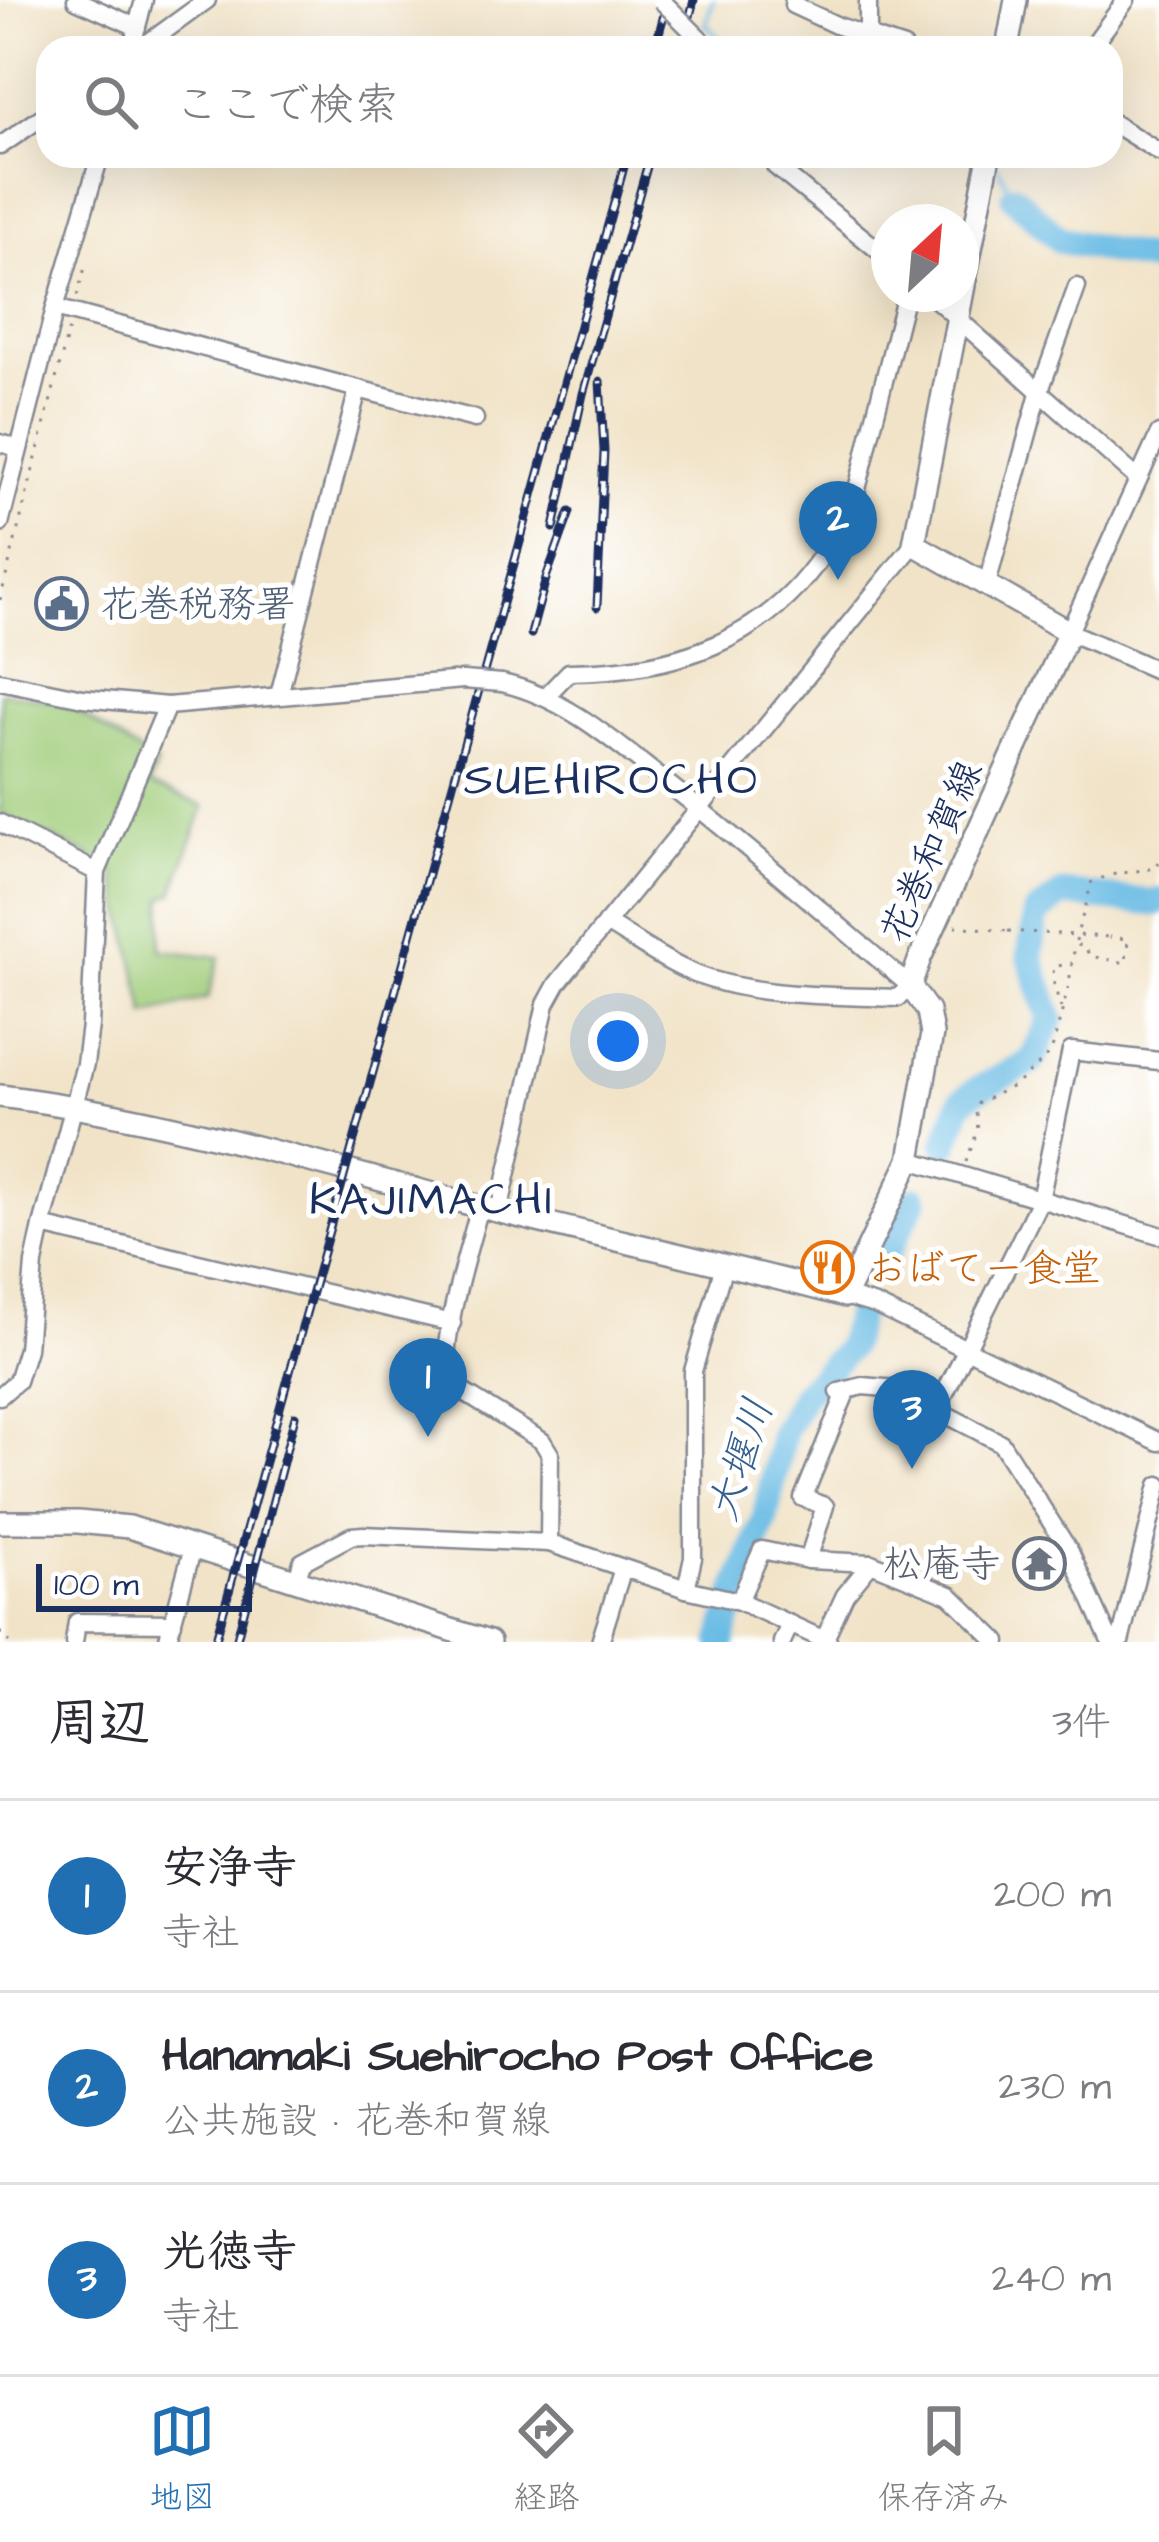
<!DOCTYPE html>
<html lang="ja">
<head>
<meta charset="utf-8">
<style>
	:root { --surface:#fff; --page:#f2f2f3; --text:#2b2b33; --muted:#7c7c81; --line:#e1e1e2; --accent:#1f6fb2 }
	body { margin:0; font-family:"Architects Daughter","Klee One",sans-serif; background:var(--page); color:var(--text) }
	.compass { position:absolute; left:871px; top:204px; width:108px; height:108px; border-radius:50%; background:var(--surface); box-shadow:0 12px 48px #0002; rotate:26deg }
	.scale { position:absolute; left:36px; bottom:30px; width:216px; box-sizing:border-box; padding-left:12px; border:6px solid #1b2f5e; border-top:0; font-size:33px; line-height:42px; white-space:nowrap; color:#1b2f5e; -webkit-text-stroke:9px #fff; paint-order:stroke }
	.you { position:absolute; left:618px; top:1041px; width:42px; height:42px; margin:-30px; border:9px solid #fff; border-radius:50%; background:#1a73e8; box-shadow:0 0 0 18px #1a73e833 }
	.badge { display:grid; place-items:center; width:78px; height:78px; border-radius:50%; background:var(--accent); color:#fff; font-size:39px; font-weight:700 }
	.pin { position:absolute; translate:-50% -99px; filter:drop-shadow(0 3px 6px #0008) }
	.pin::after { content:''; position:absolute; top:63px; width:42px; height:36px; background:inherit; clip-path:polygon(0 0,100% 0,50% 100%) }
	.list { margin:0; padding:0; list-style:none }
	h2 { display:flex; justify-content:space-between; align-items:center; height:156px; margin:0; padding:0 48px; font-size:51px }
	h2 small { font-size:39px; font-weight:400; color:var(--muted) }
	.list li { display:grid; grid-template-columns:78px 1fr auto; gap:36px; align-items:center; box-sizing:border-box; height:192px; padding:0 48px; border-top:3px solid var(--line) }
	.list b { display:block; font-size:45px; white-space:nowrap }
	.list p { margin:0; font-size:39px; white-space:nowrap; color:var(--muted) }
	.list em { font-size:39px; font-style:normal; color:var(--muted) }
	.icon { flex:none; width:66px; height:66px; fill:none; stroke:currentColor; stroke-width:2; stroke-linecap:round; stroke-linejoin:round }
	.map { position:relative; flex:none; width:1159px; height:1642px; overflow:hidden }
	.search { position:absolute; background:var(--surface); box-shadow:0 12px 48px #0002; left:36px; right:36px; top:36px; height:132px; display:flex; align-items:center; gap:30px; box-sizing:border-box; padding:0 42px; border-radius:36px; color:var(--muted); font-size:45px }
	.sheet { height:732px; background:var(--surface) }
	nav { display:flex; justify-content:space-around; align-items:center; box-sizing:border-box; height:168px; border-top:3px solid var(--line); background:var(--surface); font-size:33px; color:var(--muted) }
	nav a { display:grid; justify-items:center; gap:6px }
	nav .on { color:var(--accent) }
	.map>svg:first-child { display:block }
	.green { fill:#a1cd7b; stroke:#5e7e6c; stroke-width:3 }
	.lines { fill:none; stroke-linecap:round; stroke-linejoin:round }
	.stream { stroke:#69bbe4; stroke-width:4.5 }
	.river { stroke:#69bbe4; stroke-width:27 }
	.minor-casing { stroke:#868992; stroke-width:21 }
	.major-casing { stroke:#868992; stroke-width:26 }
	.path { stroke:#868992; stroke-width:3; stroke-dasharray:3 9; stroke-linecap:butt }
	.minor { stroke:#fff; stroke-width:16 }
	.major { stroke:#fff; stroke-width:21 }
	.rail-casing { stroke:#1b2f5e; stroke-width:9 }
	.rail { stroke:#fff; stroke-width:4.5; stroke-dasharray:14; stroke-linecap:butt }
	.minor-bridge-casing { stroke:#868992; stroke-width:21; stroke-linecap:butt }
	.path-bridge { stroke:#868992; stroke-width:3; stroke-dasharray:3 9; stroke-linecap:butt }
	.minor-bridge { stroke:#fff; stroke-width:16 }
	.labels { text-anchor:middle; stroke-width:10; stroke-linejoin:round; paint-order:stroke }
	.service-label { font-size:39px; fill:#4e5e75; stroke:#fff; text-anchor:start }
	.street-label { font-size:39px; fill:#1b2f5e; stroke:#fff }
	.food-label { font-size:39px; fill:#c56008; stroke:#fff; text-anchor:start }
	.worship-label { font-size:39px; fill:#5b616d; stroke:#fff; text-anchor:end }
	.water-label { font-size:42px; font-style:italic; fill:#36608d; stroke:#fff }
	.quarter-label { font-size:45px; letter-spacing:3px; fill:#1b2f5e; stroke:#fff }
</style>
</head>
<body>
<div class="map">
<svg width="1159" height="1642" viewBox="0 0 1159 1642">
	<rect width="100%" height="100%" fill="#fff"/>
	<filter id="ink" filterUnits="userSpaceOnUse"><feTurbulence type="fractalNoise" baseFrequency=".00833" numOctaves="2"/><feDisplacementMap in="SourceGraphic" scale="24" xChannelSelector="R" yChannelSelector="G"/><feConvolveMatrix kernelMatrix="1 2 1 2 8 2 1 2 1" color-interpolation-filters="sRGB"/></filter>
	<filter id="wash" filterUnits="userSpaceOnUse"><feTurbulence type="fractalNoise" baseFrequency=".004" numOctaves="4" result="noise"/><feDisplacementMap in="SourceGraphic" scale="48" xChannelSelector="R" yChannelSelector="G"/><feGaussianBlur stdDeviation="2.7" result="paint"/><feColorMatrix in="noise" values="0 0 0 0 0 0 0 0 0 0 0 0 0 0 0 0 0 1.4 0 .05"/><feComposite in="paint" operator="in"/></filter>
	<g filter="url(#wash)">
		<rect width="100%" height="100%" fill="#f1e3c7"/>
		<!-- green -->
		<path class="green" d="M5,692l61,12 91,60 -8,21 55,21 -31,87 -10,5 -2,52 59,7 -12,41 -62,17 -33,-148 -113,-53v-121z"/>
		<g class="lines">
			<!-- stream -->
			<g class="stream">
				<path d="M713,0l-7,25 24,23"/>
				<path d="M998,167l16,30"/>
			</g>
			<!-- river -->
			<g class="river">
				<path d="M1014,197l46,43 95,21 4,3"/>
				<path d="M946,1144l15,-42 14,-11 56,-29 20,-43 -21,-63 6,-42 27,-20 93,9 3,-2"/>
				<path d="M883,1261l32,-62"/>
				<path d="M722,1642l13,-46 30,-78 18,-86 20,-37 45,-47 9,-33"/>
			</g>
		</g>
	</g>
	<g filter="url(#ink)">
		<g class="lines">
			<defs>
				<g id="minor">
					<path d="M76,0l61,27"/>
					<path d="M794,0l-1,5 45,21 66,22"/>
					<path d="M135,34l9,-34"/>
					<path d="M868,37v-37"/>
					<path d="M141,48l66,-48"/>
					<path d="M1091,48l35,-48"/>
					<path d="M1111,122l48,30"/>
					<path d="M0,146l48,-33"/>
					<path d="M775,166l114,93"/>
					<path d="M930,294l208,185"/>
					<path d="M55,308l303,81 -79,306"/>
					<path d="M358,389l117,30"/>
					<path d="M1159,434l-90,198 90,39"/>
					<path d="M0,443l18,5"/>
					<path d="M0,524l55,-216 45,-152"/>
					<path d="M987,584l52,-191 38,-106"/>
					<path d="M0,681l83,17 84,8 296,-26"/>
					<path d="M502,683c65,15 114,60 165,100 83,65 163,135 243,203l-12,12c-67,-3 -140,0 -203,-24 -32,-13 -60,-34 -89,-51"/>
					<path d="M546,696l23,-24c103,-1 195,-29 254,-118 11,-17 24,-36 31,-56 7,-20 11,-42 16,-62 12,-47 24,-95 36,-142"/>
					<path d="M0,823l97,49"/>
					<path d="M910,1160l249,75"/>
					<path d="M480,1206c-12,47 -40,130 -33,176l95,59 8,13 -1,89"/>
					<path d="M499,1211l47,-207 11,-20 357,-440"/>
					<path d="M42,1226l410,97"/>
					<path d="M845,1296l30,9 284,137"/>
					<path d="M839,1392l24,-6 34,3 104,54 69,109 39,87 11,3 39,-157"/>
					<path d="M0,1396l17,-15 10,-32 7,-86 8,-37 43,-162 5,-39 7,-153 70,-166"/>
					<path d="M937,1409l103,-209 31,-149 88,10"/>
					<path d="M808,1560l17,-54 -22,-8 44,-108"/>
					<path d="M297,1579l5,-17 49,-26 12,-1 186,8 137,46 53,12 90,41"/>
					<path d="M686,1589l7,-31v-187l31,-105"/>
					<path d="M739,1601l23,-51 46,10 63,3 79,32 48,47"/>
					<path d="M824,1640l21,-45 26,-32"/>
					<path d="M74,1642l3,-20 96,1"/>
					<path d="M167,1642l26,-95"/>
					<path d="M600,1642l23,-74"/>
					<path d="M782,1642l8,-18"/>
				</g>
				<g id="major">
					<path d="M1007,48l9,-48"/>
					<path d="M0,1096c163,20 322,69 481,111 121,31 243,56 364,89l65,-136 22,-126 -4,-23 -18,-25 10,-28 149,-326 -155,-88 75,-388"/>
					<path d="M0,1522h78l51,5 360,115"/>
				</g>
			</defs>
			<!-- minor casing -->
			<use href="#minor" class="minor-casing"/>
			<!-- major casing -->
			<use href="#major" class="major-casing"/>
			<!-- path -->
			<g class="path">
				<path d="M77,296l9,-32"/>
				<path d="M0,600l69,-272"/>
				<path d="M955,926l53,5"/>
				<path d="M1076,941c3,-21 13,-37 14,-58l20,-8 46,-7 3,-6"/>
				<path d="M1061,1008l-7,-23 -1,-18 19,-4"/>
				<path d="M966,1162c5,-16 17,-35 9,-50l3,-9 37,-18 27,-23 10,-13 16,-60 7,-44 9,1 6,10 36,7 2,-24 -19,-2"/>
				<path d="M0,1632l10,10"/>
			</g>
			<!-- minor -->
			<use href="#minor" class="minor"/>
			<!-- major -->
			<use href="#major" class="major"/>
			<defs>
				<g id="rail">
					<path d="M655,48l13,-48"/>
					<path d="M682,48l12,-48"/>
					<path d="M554,528l29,-134 67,-238"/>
					<path d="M597,607l7,-156 -4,-70"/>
					<path d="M531,634l16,-59 23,-63"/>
					<path d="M215,1642l412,-1486"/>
					<path d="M236,1642l59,-226"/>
				</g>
			</defs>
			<!-- rail casing -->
			<use href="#rail" class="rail-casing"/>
			<!-- rail -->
			<use href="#rail" class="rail"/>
			<defs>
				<g id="minor-bridge">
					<path d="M661,0l48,48"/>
					<path d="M463,680l39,3"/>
				</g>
			</defs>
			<!-- minor-bridge casing -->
			<use href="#minor-bridge" class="minor-bridge-casing"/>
			<!-- path-bridge -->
			<path class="path-bridge" d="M1008,931l101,6"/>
			<!-- minor-bridge -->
			<use href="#minor-bridge" class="minor-bridge"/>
		</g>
	</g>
	<!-- icons -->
	<defs>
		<symbol id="civic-ring" viewBox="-11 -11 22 22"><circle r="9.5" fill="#fff" stroke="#5c6f8a" stroke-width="1.5"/><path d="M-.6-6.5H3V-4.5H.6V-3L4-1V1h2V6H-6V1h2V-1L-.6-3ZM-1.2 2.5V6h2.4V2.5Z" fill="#5c6f8a"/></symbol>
		<symbol id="restaurant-ring" viewBox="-11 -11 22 22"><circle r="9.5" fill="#fff" stroke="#e8710a" stroke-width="1.5"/><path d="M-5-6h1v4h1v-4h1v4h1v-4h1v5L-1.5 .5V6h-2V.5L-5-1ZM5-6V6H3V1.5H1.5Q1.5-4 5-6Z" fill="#e8710a"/></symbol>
		<symbol id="temple-ring" viewBox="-11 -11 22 22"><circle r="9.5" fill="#fff" stroke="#6b7280" stroke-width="1.5"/><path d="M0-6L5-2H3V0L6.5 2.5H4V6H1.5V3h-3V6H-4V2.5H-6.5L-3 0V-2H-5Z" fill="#6b7280"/></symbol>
	</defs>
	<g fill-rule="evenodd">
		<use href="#civic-ring" x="32" y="574" width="59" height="59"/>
		<use href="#restaurant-ring" x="798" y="1238" width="59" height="59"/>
		<use href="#temple-ring" x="1010" y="1534" width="59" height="59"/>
	</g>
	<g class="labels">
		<!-- service labels -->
		<g class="service-label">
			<text x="100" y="617">花巻税務署</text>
		</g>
		<!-- street labels -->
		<g class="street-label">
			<text transform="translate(930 851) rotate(-66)" y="14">花巻和賀線</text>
		</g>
		<!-- food labels -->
		<g class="food-label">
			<text x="867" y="1281">おばてー食堂</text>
		</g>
		<!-- worship labels -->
		<g class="worship-label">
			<text x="1000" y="1577">松庵寺</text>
		</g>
		<!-- water labels -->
		<g class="water-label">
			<text transform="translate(739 1459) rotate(-72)" y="15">大堰川</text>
		</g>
		<!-- quarter labels -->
		<g class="quarter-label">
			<text x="612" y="794">SUEHIROCHO</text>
			<text x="432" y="1214">KAJIMACHI</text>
		</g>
	</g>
</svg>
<svg class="compass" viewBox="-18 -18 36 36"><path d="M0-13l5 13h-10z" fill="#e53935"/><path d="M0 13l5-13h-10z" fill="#7c7c81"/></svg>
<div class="scale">100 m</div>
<div class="you"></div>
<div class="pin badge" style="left:428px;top:1437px">1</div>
<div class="pin badge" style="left:838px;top:580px">2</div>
<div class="pin badge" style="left:912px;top:1469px">3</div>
<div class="search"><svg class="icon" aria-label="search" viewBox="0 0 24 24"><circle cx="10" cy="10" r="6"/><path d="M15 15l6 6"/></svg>ここで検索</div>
</div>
<section class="sheet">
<h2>周辺<small>3件</small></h2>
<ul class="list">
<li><span class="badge">1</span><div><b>安浄寺</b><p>寺社</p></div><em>200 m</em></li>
<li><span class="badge">2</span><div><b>Hanamaki Suehirocho Post Office</b><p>公共施設 · 花巻和賀線</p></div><em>230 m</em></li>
<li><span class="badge">3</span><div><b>光徳寺</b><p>寺社</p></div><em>240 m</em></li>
</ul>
</section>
<nav>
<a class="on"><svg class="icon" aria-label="map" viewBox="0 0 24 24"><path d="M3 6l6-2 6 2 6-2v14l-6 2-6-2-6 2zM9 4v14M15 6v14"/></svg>地図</a>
<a><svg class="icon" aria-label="directions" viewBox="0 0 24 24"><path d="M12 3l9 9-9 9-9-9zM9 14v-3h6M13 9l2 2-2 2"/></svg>経路</a>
<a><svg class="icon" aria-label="saved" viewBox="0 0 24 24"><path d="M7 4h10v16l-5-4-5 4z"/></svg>保存済み</a>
</nav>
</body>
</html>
